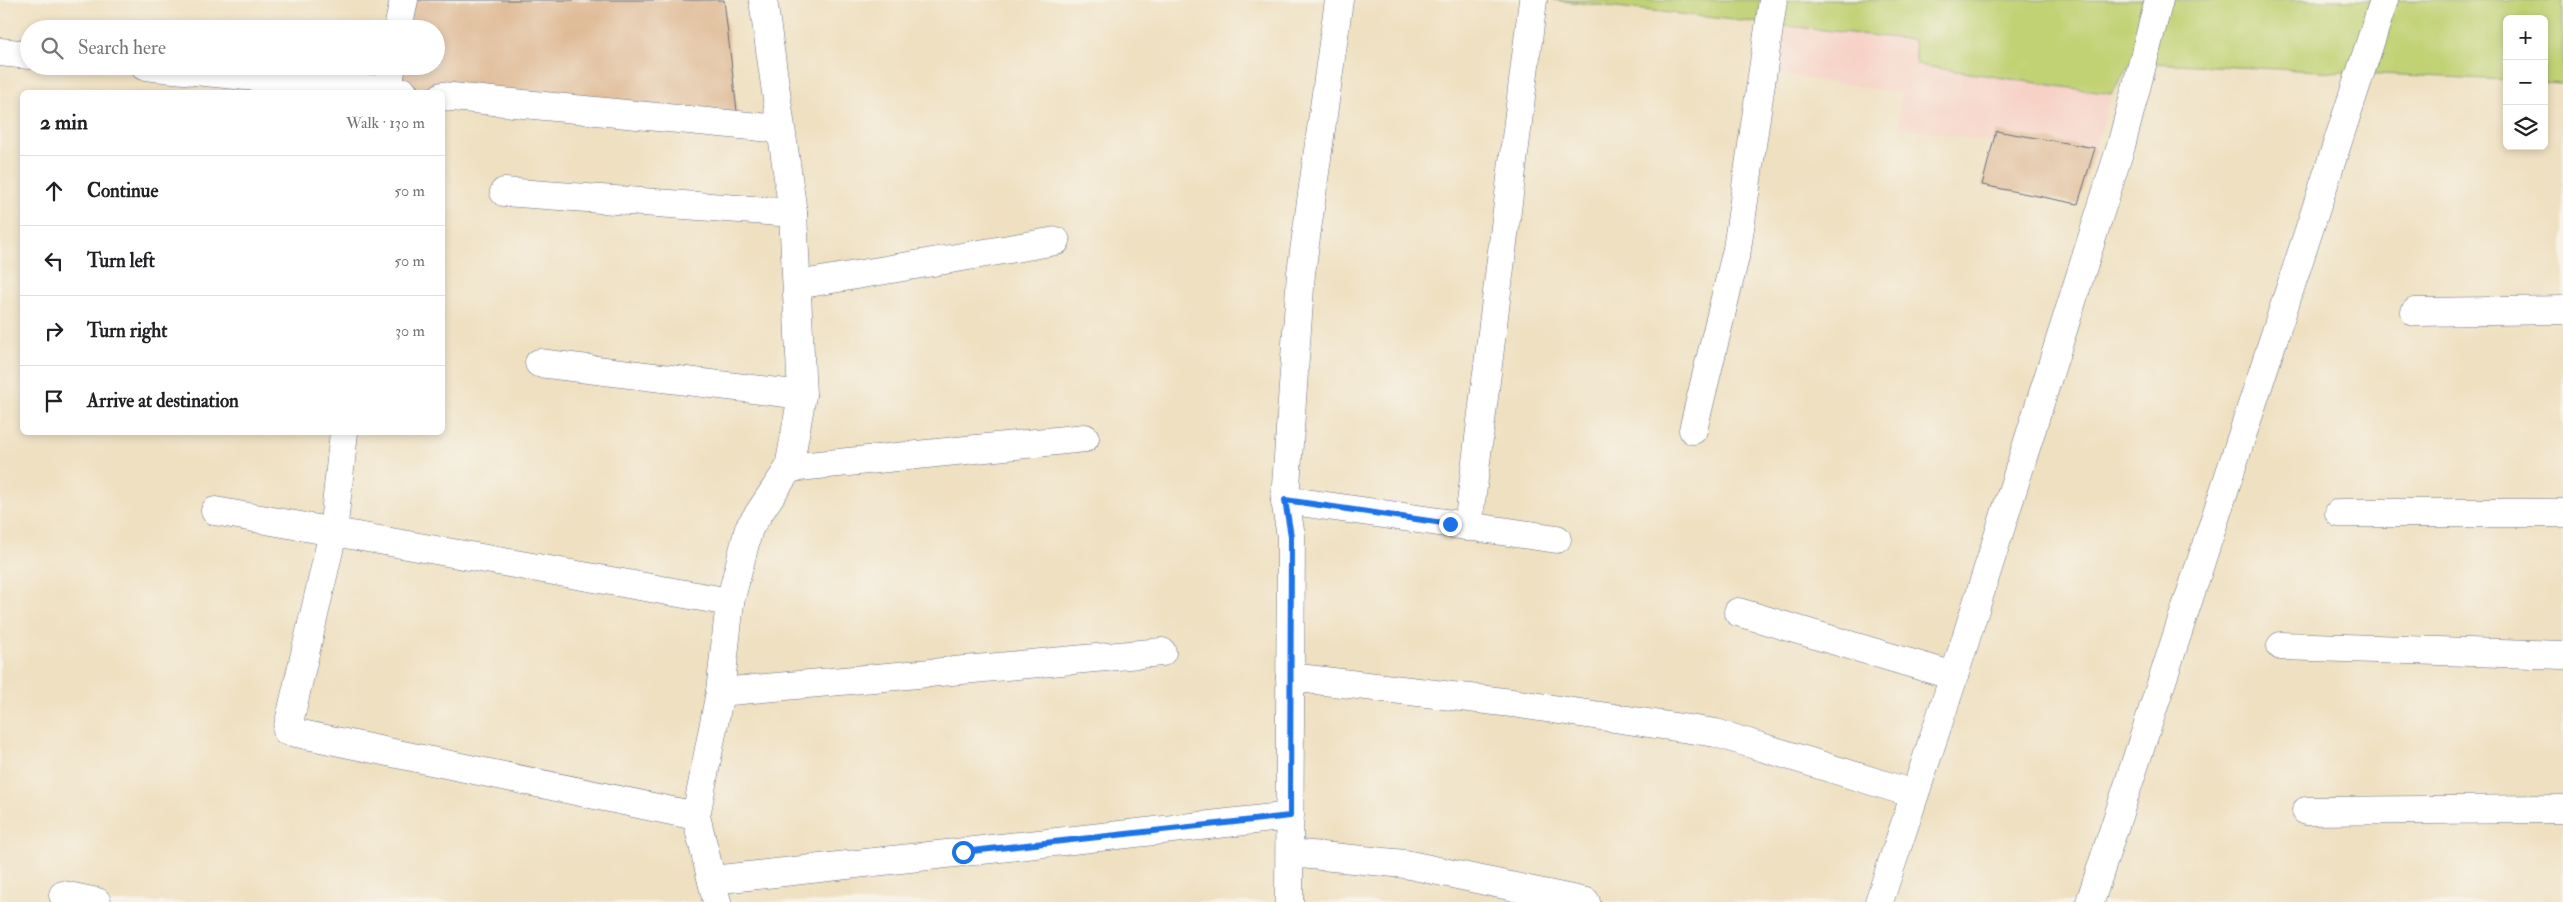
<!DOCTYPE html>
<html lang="en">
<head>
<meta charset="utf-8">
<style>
	:root { --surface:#fff; --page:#f2f2f2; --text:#202124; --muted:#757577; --line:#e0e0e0 }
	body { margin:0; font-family:"IM FELL Double Pica",serif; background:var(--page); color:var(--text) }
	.controls { position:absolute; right:15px; top:15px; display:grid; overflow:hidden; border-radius:8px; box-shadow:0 2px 8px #0003 }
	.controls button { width:45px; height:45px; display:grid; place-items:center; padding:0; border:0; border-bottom:1px solid var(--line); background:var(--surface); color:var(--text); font:25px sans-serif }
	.stop { position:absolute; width:15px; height:15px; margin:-11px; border:4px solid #1a73e8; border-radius:50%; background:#fff }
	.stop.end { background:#1a73e8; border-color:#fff; box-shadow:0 1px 5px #0008 }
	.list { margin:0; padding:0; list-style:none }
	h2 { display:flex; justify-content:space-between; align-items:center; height:65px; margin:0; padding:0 20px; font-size:21px }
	h2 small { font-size:16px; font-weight:400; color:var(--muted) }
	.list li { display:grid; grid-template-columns:32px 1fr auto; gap:15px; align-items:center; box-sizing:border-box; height:70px; padding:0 20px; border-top:1px solid var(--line) }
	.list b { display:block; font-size:19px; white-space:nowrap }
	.list em { font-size:16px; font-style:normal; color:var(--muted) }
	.icon { flex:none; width:28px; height:28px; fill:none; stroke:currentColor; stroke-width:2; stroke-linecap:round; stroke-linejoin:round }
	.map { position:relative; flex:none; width:2563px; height:902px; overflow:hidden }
	.search { position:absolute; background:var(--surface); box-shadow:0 2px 8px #0003; left:20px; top:20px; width:425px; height:55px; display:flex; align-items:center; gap:12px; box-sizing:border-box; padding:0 18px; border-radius:28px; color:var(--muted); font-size:19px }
	.panel { position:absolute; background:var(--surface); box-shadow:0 2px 8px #0003; left:20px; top:90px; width:425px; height:345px; border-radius:8px }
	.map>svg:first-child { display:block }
	.built { fill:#f7d1c6 }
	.green { fill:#c1d275; stroke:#6e806a }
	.building { fill:#dfba95 }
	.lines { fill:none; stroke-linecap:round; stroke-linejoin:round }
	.minor-casing { stroke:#656d81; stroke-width:29 }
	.minor { stroke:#fff; stroke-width:28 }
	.route { stroke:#1a73e8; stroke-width:6 }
</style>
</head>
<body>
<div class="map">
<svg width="2563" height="902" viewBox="0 0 2563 902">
	<rect width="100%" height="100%" fill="#f7f3e8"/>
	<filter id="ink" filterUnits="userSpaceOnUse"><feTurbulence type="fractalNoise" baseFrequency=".02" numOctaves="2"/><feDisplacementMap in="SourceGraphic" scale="10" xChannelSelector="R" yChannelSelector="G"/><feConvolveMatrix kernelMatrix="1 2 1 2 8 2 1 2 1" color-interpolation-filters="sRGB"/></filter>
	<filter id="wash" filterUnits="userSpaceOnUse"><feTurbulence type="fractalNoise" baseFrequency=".0096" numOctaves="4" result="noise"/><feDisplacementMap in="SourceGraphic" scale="20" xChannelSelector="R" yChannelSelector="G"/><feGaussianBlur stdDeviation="1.12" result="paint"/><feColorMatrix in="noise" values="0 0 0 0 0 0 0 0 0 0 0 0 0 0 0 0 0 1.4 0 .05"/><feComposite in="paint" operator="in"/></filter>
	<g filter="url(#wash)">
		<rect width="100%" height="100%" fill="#efe0c1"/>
		<!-- built -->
		<path class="built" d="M1775,23l140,17 2,25 194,29 -16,54 -98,-17 -4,11 -94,-15 1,-34 -137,-22z"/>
		<!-- green -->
		<path class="green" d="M1553,0h1010v84l-19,-1v-64h-37v61l-376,-18 -20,32 -194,-29 -3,-25z"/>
		<g id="blocks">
			<!-- building -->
			<g class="building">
				<path d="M408,0h316l14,120 -296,-28h-45l3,-26h36v-37h-31z"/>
				<path d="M1996,131l99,17 -17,56 -96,-19z"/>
			</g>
		</g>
	</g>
	<g filter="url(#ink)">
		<use href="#blocks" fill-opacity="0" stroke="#656d81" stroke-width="1"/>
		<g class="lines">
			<defs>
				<g id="minor">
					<path d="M398,29l6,-29"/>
					<path d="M0,52l29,3"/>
					<path d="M144,66l260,26"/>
					<path d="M387,92l5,-26"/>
					<path d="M442,96l338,33"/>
					<path d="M504,192l289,21"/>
					<path d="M797,285l259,-44"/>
					<path d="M2415,312l148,-2"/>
					<path d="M539,363l263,32"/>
					<path d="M1693,430l44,-181 36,-249"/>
					<path d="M344,432l-11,101 -46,198 409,85"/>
					<path d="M789,468l296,-30"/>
					<path d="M1285,500l272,39"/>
					<path d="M215,511l515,91"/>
					<path d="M2339,513h224"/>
					<path d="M1468,527l65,-527"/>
					<path d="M1738,612l216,64"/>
					<path d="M2281,646l282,9"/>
					<path d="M1290,677l222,26 204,30 198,61"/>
					<path d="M720,692l442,-40"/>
					<path d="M2306,811l257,-2"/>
					<path d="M1290,853l115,11 181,38"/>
					<path d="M712,880l578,-64"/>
					<path d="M63,895l34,7"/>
					<path d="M717,902l-21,-86 24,-124 10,-90 19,-74 40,-60 13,-73 -9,-182 -30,-213"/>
					<path d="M1289,902l2,-366 -6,-36 16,-227 38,-273"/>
					<path d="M1879,902l75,-226 167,-530 38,-146"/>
					<path d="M2090,902l294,-902"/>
				</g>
			</defs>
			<!-- minor casing -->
			<use href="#minor" class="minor-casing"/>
			<!-- minor -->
			<use href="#minor" class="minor"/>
		</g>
	</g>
	<g class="lines" filter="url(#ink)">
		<!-- route -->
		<path class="route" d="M963,852l327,-36 1,-280 -6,-36 165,24"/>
	</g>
</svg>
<div class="controls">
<button>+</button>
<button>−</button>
<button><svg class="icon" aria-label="layers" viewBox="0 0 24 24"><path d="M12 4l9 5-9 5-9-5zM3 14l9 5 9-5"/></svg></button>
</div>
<div class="stop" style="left:963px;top:852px"></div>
<div class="stop end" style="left:1450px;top:524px"></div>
<div class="search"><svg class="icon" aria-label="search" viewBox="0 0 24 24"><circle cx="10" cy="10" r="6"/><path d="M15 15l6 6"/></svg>Search here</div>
<section class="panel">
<h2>2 min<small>Walk · 130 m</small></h2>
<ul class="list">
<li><svg class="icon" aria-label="ahead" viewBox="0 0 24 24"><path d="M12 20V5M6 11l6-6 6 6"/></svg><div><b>Continue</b></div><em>50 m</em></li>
<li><svg class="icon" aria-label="left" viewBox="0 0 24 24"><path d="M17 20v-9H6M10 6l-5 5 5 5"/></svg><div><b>Turn left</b></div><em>50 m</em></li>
<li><svg class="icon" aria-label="right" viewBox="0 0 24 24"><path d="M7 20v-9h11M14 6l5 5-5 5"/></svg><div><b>Turn right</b></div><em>30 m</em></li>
<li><svg class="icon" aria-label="arrive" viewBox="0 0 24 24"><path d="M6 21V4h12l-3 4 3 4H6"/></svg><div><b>Arrive at destination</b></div></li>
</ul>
</section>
</div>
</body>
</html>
